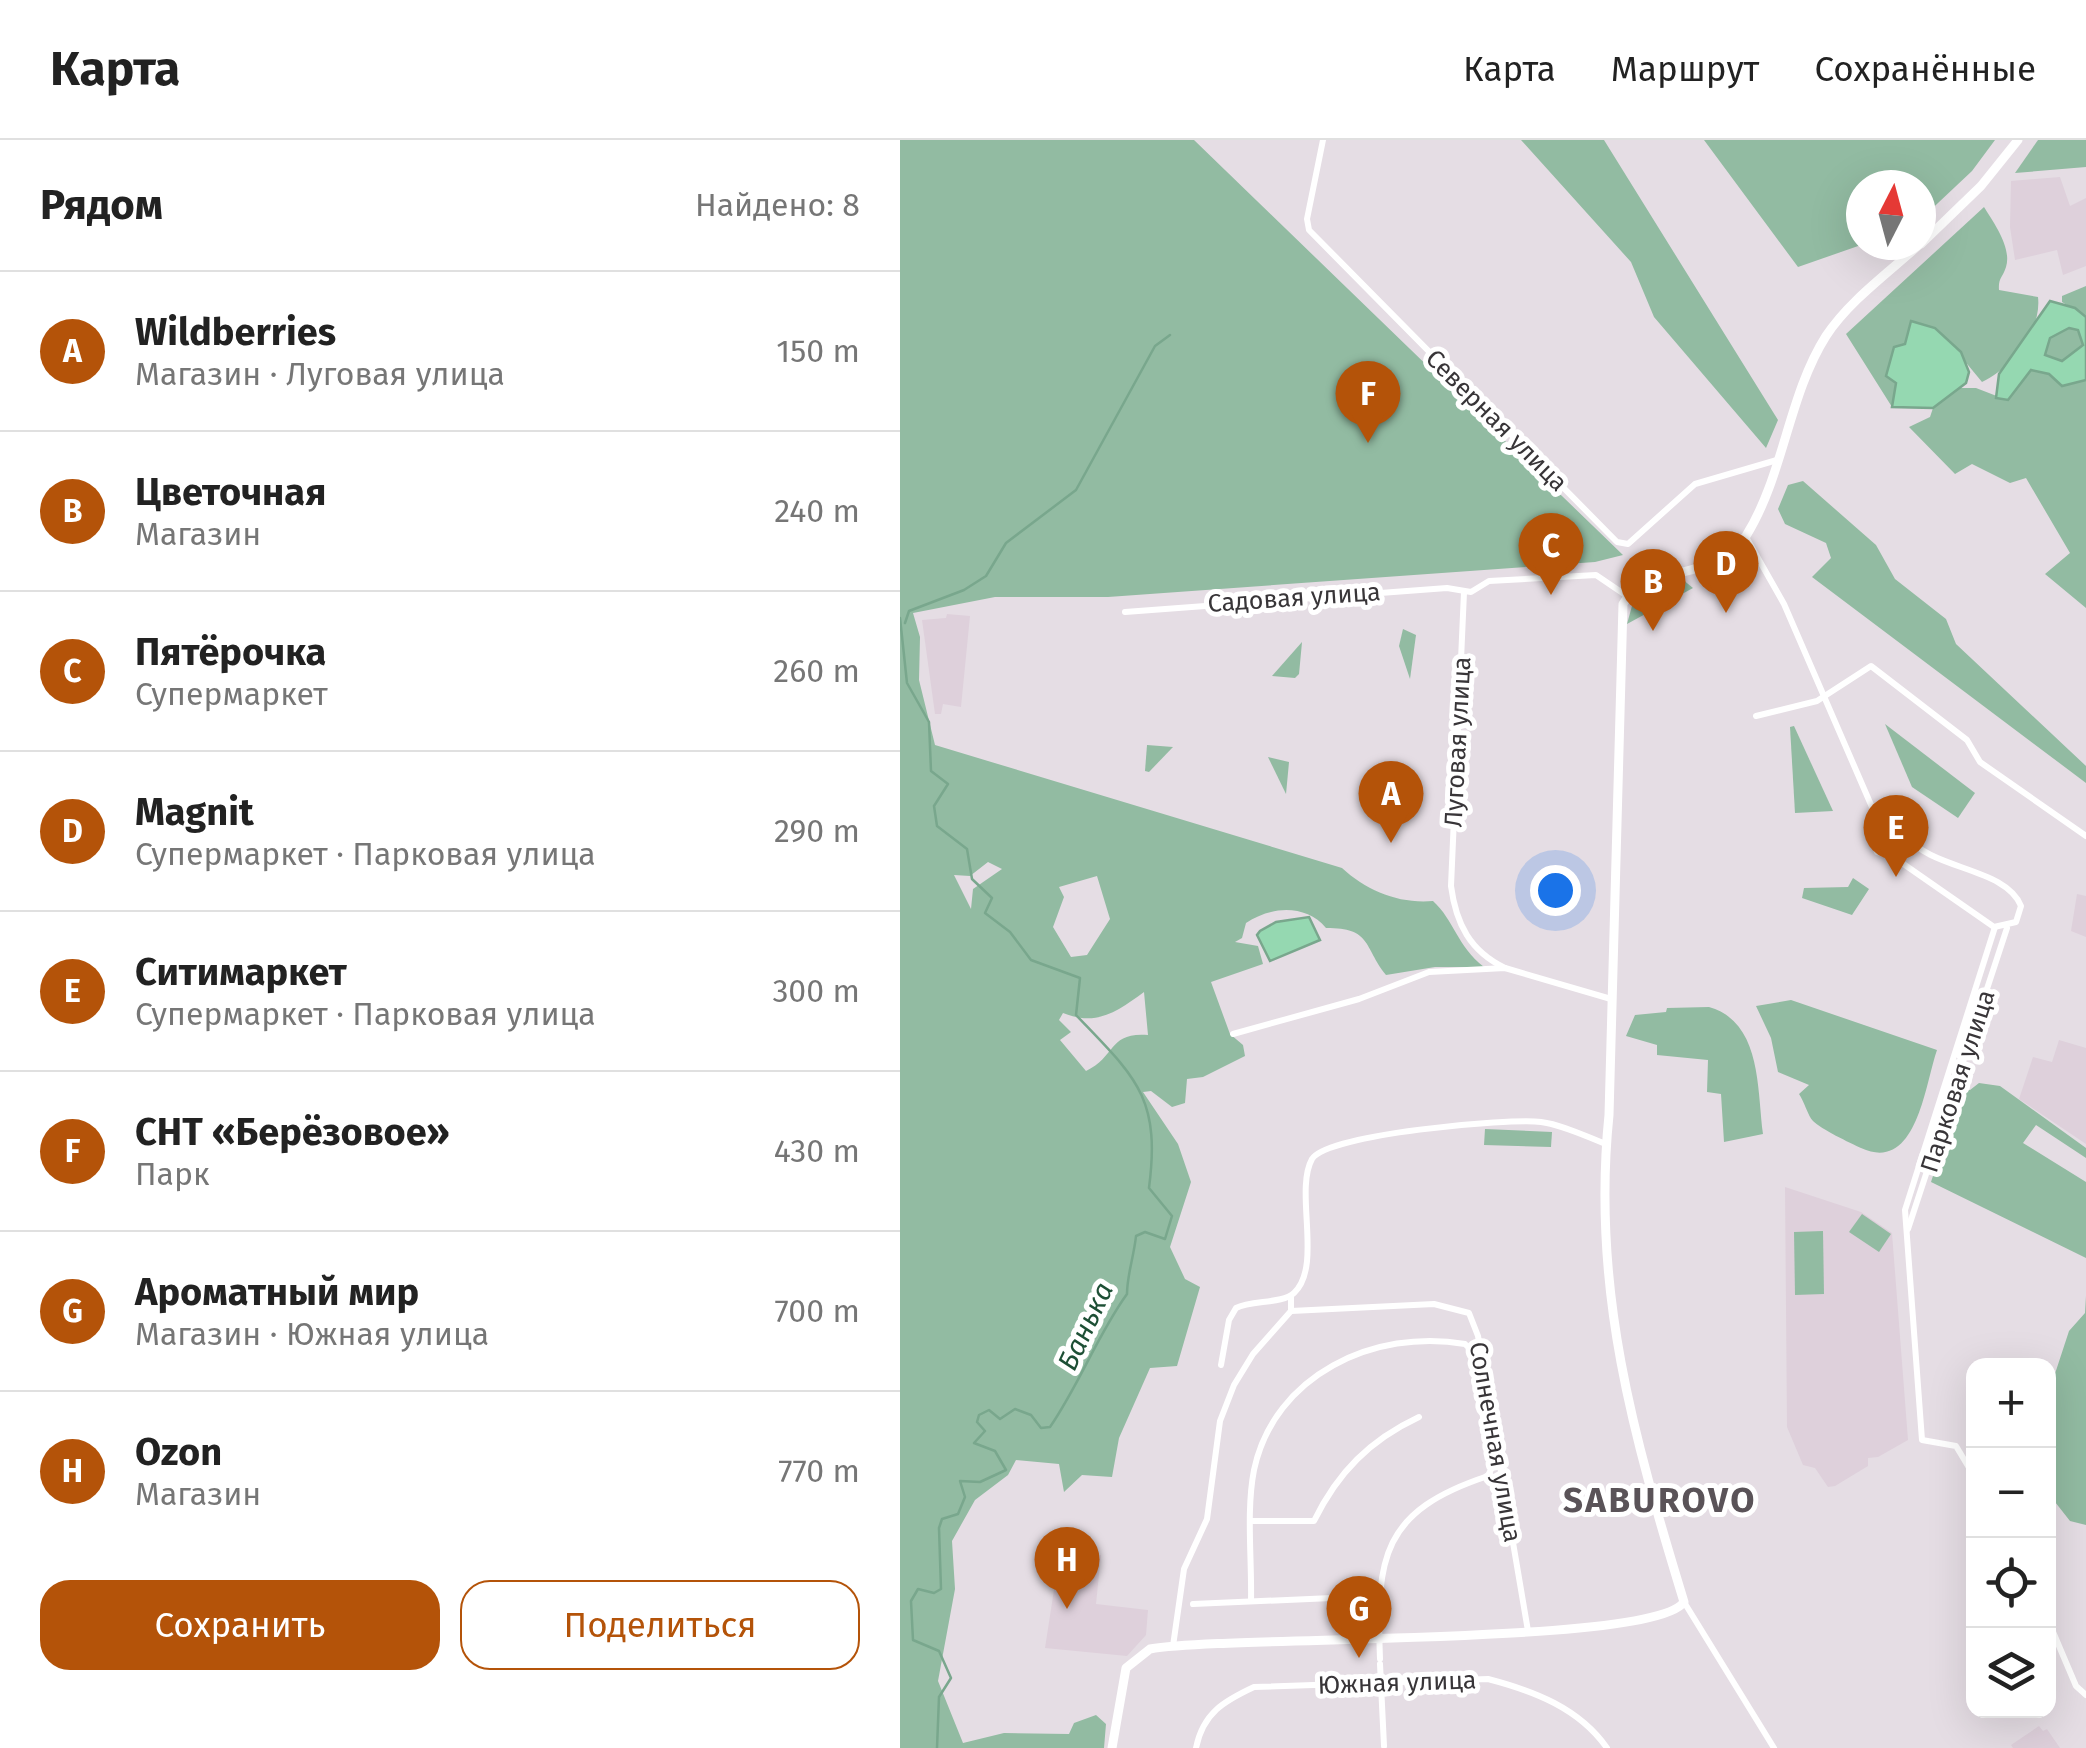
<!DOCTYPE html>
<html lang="ru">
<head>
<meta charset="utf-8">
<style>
	:root { --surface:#fff; --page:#f2f2f2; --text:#222; --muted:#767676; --line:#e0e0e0; --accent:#b45309 }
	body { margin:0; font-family:"Fira Sans",sans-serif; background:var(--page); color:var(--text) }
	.controls { position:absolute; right:30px; bottom:30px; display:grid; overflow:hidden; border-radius:20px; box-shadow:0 10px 40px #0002 }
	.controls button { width:90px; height:90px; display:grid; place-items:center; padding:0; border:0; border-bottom:2px solid var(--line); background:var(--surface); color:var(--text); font:50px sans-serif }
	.compass { position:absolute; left:946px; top:30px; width:90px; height:90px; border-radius:50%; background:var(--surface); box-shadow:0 10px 40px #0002; rotate:6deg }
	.you { position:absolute; left:655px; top:750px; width:35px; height:35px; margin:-25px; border:8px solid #fff; border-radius:50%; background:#1a73e8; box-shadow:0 0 0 15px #1a73e833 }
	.badge { display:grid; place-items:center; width:65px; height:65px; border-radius:50%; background:var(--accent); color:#fff; font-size:32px; font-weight:700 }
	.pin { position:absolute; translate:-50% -82px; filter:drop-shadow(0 2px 5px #0008) }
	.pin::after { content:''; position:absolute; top:52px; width:35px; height:30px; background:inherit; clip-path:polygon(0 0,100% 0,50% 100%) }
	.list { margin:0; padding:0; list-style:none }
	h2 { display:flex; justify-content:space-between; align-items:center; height:130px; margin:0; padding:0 40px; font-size:42px }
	h2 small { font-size:32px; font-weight:400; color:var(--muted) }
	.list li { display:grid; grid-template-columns:65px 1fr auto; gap:30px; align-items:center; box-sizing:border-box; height:160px; padding:0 40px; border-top:2px solid var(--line) }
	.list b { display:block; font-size:38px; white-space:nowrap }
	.list p { margin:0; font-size:32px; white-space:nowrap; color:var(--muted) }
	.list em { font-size:32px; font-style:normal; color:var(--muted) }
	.actions { display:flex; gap:20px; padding:30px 40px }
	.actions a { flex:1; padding:22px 0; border:2px solid var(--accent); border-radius:30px; text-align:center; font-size:35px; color:var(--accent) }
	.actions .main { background:var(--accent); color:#fff }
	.icon { flex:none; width:55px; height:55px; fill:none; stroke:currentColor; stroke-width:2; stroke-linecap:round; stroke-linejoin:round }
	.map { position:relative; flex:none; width:1186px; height:1608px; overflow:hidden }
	header { display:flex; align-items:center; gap:60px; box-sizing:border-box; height:140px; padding:0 50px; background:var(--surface); border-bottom:2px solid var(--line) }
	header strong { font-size:48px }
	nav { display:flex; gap:55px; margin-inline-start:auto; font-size:35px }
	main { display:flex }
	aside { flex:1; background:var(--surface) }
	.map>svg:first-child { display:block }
	.built { fill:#ded0db }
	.green { fill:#92bba2; fill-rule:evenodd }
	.water { fill:#95d8b1; stroke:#79a78d; stroke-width:2.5; fill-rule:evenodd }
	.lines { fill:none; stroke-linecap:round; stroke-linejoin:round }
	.stream { stroke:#79a78d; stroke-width:2.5 }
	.street { stroke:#fff; stroke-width:6 }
	.secondary { stroke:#fff; stroke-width:9 }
	.labels { text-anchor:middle; stroke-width:10; stroke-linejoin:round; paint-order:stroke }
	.street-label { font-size:25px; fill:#383538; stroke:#fff }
	.water-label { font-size:28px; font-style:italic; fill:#1d4f35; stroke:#fff }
	.district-label { font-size:35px; font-weight:bold; letter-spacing:2.5px; fill:#5a5358; stroke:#fff }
</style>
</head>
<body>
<header>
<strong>Карта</strong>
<nav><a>Карта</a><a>Маршрут</a><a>Сохранённые</a></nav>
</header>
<main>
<aside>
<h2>Рядом<small>Найдено: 8</small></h2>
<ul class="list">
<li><span class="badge">A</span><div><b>Wildberries</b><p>Магазин · Луговая улица</p></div><em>150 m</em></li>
<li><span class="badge">B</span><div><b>Цветочная</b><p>Магазин</p></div><em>240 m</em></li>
<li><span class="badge">C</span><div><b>Пятёрочка</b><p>Супермаркет</p></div><em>260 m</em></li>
<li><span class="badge">D</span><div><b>Magnit</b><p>Супермаркет · Парковая улица</p></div><em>290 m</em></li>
<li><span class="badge">E</span><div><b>Ситимаркет</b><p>Супермаркет · Парковая улица</p></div><em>300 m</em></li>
<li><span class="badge">F</span><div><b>СНТ «Берёзовое»</b><p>Парк</p></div><em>430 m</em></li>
<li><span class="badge">G</span><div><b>Ароматный мир</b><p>Магазин · Южная улица</p></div><em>700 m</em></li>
<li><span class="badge">H</span><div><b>Ozon</b><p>Магазин</p></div><em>770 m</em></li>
</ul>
<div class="actions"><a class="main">Сохранить</a><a>Поделиться</a></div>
</aside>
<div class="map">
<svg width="1186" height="1608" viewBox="0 0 1186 1608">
	<rect width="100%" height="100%" fill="#e5dde4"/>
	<!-- built -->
	<g class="built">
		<path d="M1160,37l10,29 16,-8v68l-23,9 -6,-25 -42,10 -5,-33 1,-46z"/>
		<path d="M47,474l23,2 -9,91 -18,-3 -2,10h-6l-13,-94 24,-2z"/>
		<path d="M1177,754l9,2v41l-15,-6z"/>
		<path d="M1159,900l27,8v96l-67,-45 14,-42 19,5z"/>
		<path d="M885,1047l76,25 31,21 16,207 -30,17 -10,1v8l-33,20 -7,1 -13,-19 -12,-3 -16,-38z"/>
		<path d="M160,1411l41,4 -5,49 52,6 -2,25 -19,21 -82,-8z"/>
		<path d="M1139,1586l4,5 4,-2 13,19h-47l-2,-3z"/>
	</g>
	<!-- green -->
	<g class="green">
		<path d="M0,0h294l429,415 -28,7 -487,35h-113l-82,16 7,24 -1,43 16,65 407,123c25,23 57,36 91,33 21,19 24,45 51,66h-49l-49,8c-23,-29 -14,-47 -60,-47 -20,-24 -55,-22 -80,-5l-4,15 -7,4 23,4 5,18 -52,18 19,52 13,11 2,11 -42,21 -16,2 -2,24 -13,4 -21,-16 -8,1 35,52 13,38 -21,65 15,32 15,8 -23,79 -27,2 -31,70 -7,39 -30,-2 -18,17 -5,-28 -43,-4 -8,15 -33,25 -23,41 3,48 -17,92 25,62 41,-10 65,1 5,-11 22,-8 10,9 -2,24h-204zM88,722l14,7 -29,20 -2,20 -17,-34 16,1zM197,736l13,43 -23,36 -16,2 -18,-30 11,-30 -5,-10zM244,852l4,43c-40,-3 -31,21 -62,36l-26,-31 11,-8 -12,-12 4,-7c34,14 55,-2 81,-21z"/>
		<path d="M621,0h83l174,280 -12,28 -112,-131 -23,-55z"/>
		<path d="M804,0h291l-23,31 -51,48v-34h-60v60l-63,22z"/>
		<path d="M1138,0h48v27l-71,6z"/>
		<path d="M1084,67c10,16 28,41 22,60 -3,10 -8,11 -7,23l39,7c4,33 -27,72 -56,85l-33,-40 -53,41 -4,24 -46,-73z"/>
		<path d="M1186,146v31l-24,-15v-6z"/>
		<path d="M1169,188l9,2 6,15 -22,17 -17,-7 5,-17z"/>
		<path d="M1131,229l18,5 13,12 24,-6v228l-41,-34 25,-21 -44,-75 -16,5 -38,-19 -17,10 -46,-47 21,-10 3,-9 26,-20h17l31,12z"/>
		<path d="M903,341l73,64 19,34 51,40 10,25 130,122v17l-274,-206 19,-19 -5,-15 -41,-19 -7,-15 10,-24z"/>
		<path d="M782,439l11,9 -66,36 8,-29z"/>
		<path d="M503,489l13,6 -6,44 -11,-33z"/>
		<path d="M402,502l-3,32 -4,4 -23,-2z"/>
		<path d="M985,584l90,69 -17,25 -46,-31z"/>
		<path d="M894,586l39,85 -38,2 -5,-86z"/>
		<path d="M247,605l26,2 -24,25 -4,-1z"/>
		<path d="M368,617l21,5 -3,32z"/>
		<path d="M504,630l-5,51 -10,5c-10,-26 6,-37 15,-56z"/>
		<path d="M953,738l16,11 -17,26 -50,-17 2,-10 44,-1z"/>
		<path d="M891,860l146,50c-12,34 -20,124 -76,98 -11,-5 -40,-19 -48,-27 -5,-5 -9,-20 -14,-27l10,-9 -31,-13 -7,-34 -15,-32z"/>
		<path d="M809,867c53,15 48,83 54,127l-39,8 -3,-48 -14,-2 1,-32 -51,-5v-10l-31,-9 9,-21 31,-3 1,-4z"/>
		<path d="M1079,943l21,3 86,62v10l-50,-33 -13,18 63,39v76l-155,-76 30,-92h9z"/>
		<path d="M585,989l67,3 -1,15 -67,-2z"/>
		<path d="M962,1074l29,20 -12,18 -30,-20z"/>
		<path d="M923,1091l1,63 -29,1 -1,-63z"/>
		<path d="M1186,1156v229l-16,-4 -22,-28 1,-101 20,-61 16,-18z"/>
		<path d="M469,1462v13l-36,1v-12z"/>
	</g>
	<!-- water -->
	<g class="water">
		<path d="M1150,161l25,7 11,9v63l-24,6 -13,-12 -18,-4 -23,30 -12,-2 3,-24zM1169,188l9,2 5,15 -21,16 -17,-6 5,-17z"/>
		<path d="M1011,181l24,7 26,24 8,20 -3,11 -33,25 -41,-1 4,-24 -10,-7 8,-29 11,-3z"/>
		<path d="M409,777l11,23 -50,21 -13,-26 3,-4 16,-9z"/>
	</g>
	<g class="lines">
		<!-- stream -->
		<g class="stream">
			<path d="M0,478l7,65 22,39 2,49 17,13 -14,22 3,20 30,23 5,30 20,19 -7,15 25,19 21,28 49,18 -4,37c59,62 85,81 73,173l23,28 -7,23 -20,-7 -9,4c-2,20 -9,39 -9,58 -29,40 -48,91 -77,133l-9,1 -10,-13 -16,-6 -15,10 -11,-9 -10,5 -2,7 8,9 -11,12 21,8 11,19 -26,12 -20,-1 5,16 -7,17 -16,5 -3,9 2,61 -7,4 -16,-4 -7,12 2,39 26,11 12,27 -12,19 -2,51"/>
			<path d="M5,483l4,-12 55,-21 22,-14 20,-33 70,-53 79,-144 15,-11"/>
		</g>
		<!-- street -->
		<g class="street">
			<path d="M423,0l-16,79 2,11 308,312 11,2 67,-60 82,-24"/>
			<path d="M846,397l38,67 94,217"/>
			<path d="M564,452l-13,294c5,38 19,65 54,82"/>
			<path d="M225,472l322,-24 24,4 18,-11 107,-6 31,21"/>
			<path d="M856,576l61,-15 54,-35 96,74 13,22 106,74"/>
			<path d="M987,678l13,4c3,4 4,9 7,14 23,34 99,31 114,70l-5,16 -22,5 -102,-71 -15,-4 -7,-21 8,-10z"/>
			<path d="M333,894l126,-35 70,-27 76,-4 106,31"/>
			<path d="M1008,1089l99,-301"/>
			<path d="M391,1171l143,-7 35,9 9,23 50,295"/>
			<path d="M321,1225l8,-45 7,-12c16,-8 46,-4 58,-15 29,-27 0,-102 18,-134 15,-25 196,-41 229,-37 22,3 44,14 65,22"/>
			<path d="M1074,1336l-18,-30 -34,-6 -17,-230 90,-283"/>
			<path d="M352,1381h62c24,-49 56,-81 105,-104"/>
			<path d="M351,1461c1,-42 -5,-90 3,-131 20,-95 121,-142 211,-126l6,6 21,117 -4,9c-106,35 -112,81 -108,183"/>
			<path d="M784,1462l90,146"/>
			<path d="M293,1464l184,-8"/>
			<path d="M1148,1480l28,66 10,9"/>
			<path d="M273,1506l11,-77 23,-50 13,-98 14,-36 19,-31 38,-43v-15"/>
			<path d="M480,1524l4,82"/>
			<path d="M296,1608c7,-35 28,-47 58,-61l234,-8c46,12 91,29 119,69"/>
		</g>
		<!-- secondary -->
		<g class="secondary">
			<path d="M1021,104l60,-58 37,-46"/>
			<path d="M212,1608l14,-80 24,-19c80,-14 503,-3 534,-47 -50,-164 -93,-313 -75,-487l14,-511c21,-40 92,-21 123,-68 38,-61 42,-140 80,-200 23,-35 62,-63 93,-91"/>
		</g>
	</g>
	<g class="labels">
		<!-- street labels -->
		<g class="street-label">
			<text transform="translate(597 280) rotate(45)" y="9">Северная улица</text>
			<text transform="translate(394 457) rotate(-4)" y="9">Садовая улица</text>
			<text transform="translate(557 602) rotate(-87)" y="9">Луговая улица</text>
			<text transform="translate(1057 941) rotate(-72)" y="9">Парковая улица</text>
			<text transform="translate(596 1302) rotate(80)" y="9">Солнечная улица</text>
			<text transform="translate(497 1542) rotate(-2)" y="9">Южная улица</text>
		</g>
		<!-- water labels -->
		<g class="water-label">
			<text transform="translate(185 1186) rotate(-65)" y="10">Банька</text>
		</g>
		<!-- district labels -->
		<g class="district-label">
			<text x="760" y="1372">SABUROVO</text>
		</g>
	</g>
</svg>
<div class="controls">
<button>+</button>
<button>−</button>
<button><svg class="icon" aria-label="locate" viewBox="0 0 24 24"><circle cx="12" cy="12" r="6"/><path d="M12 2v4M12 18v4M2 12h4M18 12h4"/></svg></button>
<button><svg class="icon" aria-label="layers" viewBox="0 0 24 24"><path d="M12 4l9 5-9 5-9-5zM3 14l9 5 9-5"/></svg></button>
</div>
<svg class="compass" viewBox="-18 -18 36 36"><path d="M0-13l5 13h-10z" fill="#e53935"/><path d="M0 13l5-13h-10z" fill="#767676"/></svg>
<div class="you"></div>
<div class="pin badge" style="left:491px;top:703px">A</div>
<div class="pin badge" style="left:753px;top:491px">B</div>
<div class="pin badge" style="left:651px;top:455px">C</div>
<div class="pin badge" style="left:826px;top:473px">D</div>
<div class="pin badge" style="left:996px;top:737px">E</div>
<div class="pin badge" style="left:468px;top:303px">F</div>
<div class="pin badge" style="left:459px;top:1518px">G</div>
<div class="pin badge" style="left:167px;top:1469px">H</div>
</div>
</main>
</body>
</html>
